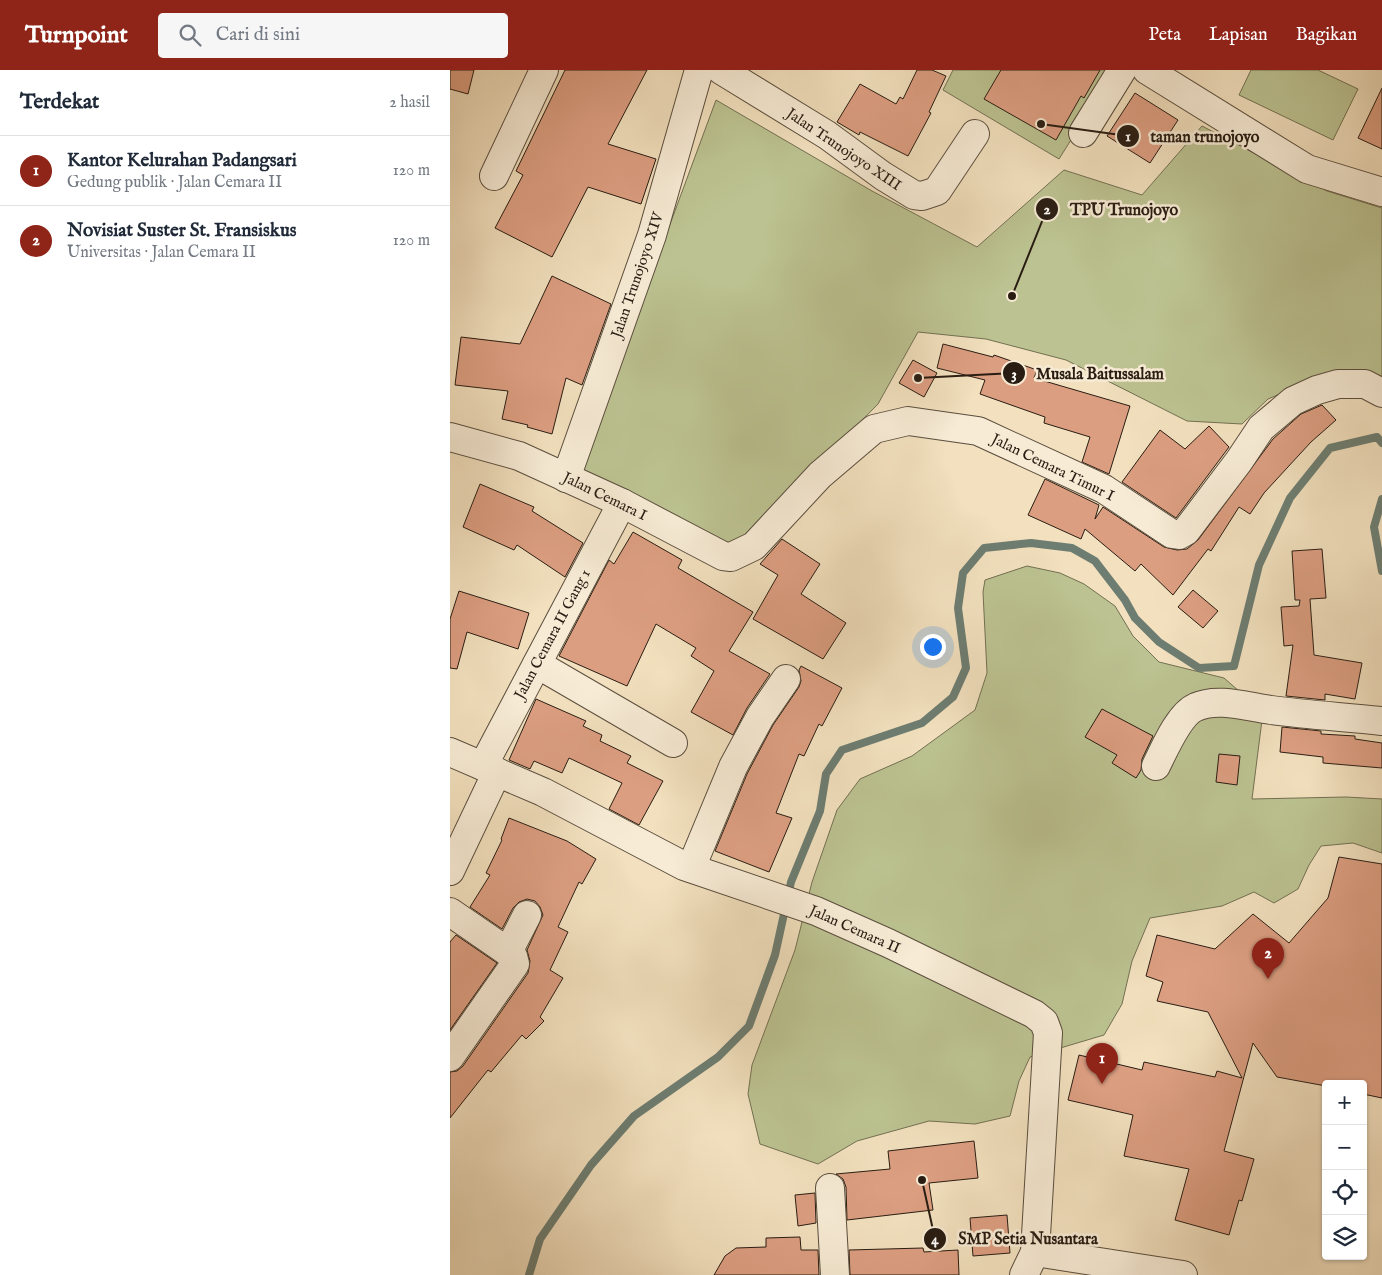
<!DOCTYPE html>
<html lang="id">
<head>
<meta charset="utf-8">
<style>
	:root { --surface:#fff; --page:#f6f6f7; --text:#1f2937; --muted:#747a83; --line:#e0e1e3; --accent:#8f2418 }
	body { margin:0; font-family:"IM FELL English",serif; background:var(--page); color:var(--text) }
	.controls { position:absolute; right:15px; bottom:15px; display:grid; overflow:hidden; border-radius:5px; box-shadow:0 1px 4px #0004 }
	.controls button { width:45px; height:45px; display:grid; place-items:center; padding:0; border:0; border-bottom:1px solid var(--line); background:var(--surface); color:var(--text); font:25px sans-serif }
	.you { position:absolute; left:482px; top:576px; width:18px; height:18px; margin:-12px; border:4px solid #fff; border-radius:50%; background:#1a73e8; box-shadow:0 0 0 8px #1a73e833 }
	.badge { display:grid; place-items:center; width:32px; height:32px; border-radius:50%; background:var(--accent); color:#fff; font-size:16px; font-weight:700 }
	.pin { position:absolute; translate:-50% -41px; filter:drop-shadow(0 1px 2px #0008) }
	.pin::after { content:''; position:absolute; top:26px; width:18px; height:15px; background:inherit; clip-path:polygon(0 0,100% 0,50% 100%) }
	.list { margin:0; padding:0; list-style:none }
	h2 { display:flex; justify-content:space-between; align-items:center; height:65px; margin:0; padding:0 20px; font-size:21px }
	h2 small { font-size:16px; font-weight:400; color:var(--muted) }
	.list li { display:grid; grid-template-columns:32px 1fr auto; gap:15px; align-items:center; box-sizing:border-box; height:70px; padding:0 20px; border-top:1px solid var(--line) }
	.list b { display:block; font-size:19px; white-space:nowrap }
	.list p { margin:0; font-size:16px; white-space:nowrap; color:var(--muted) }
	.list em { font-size:16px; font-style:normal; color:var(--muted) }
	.icon { flex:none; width:28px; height:28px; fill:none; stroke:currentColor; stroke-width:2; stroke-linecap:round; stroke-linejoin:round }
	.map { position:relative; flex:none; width:932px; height:1205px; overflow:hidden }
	header { display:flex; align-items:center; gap:30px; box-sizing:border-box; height:70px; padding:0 25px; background:var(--accent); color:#fff }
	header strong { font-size:24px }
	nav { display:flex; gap:28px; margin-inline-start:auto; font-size:18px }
	.search { width:350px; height:45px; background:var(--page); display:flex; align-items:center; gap:12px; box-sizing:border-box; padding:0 18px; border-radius:5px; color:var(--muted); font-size:19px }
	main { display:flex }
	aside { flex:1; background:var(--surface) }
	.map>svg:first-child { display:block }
	.green { fill:#bcc291; stroke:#727052 }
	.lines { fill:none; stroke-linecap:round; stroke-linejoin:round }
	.stream { stroke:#6d7d71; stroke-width:8 }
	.building { fill:#dc9e81; stroke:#291d13 }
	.minor-casing { stroke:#5b4e3e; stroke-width:30 }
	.minor { stroke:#f7ebd5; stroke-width:28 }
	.labels { text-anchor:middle; stroke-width:5; stroke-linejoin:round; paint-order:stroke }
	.street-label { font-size:15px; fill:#291d13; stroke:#f7ebd5 }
	.leader { fill:none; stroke:#291d13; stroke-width:2 }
	.callout-dot { fill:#291d13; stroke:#f7ebd5; stroke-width:2 }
	.mark-label { font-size:15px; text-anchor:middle; font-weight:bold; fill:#fff }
	.callout-label { font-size:16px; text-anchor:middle; font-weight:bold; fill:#291d13; stroke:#f7ebd5; stroke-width:5; stroke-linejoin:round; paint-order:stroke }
</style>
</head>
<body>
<header>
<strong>Turnpoint</strong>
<div class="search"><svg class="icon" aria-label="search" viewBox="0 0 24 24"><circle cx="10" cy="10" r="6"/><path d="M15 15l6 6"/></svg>Cari di sini</div>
<nav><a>Peta</a><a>Lapisan</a><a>Bagikan</a></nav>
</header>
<main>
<aside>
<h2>Terdekat<small>2 hasil</small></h2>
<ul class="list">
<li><span class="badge">1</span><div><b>Kantor Kelurahan Padangsari</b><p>Gedung publik · Jalan Cemara II</p></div><em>120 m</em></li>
<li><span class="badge">2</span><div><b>Novisiat Suster St. Fransiskus</b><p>Universitas · Jalan Cemara II</p></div><em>120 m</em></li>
</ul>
</aside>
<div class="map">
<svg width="932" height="1205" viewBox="0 0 932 1205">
	<rect width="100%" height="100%" fill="#f2e0be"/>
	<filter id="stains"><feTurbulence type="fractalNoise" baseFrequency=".004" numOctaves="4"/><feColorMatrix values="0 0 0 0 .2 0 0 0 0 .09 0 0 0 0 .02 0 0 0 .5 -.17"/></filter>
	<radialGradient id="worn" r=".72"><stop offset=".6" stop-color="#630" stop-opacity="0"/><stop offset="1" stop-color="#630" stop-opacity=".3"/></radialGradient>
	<!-- green -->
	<g class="green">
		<path d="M503,0h162l-56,89 -116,-69z"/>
		<path d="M801,0h67l40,19 -25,51 -94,-45z"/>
		<path d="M266,30l156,91 105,56 87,-77 78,25 60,-69 125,65 55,17v173l-60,-5 -54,23 -26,25 -55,-3 -121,-61 -80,-21 -68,-7 -40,72 -128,130 -21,9 -151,-70z"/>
		<path d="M577,496l33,7 24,11 31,22 18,30 26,26 65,16 39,34 -11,87 94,-2 36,2v54l-29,-10 -32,3 -12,19 -11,24 -24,14 -20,-11 -32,14 -72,12 -18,43 -10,43 -18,31 -74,22 -11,24 -9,35 -35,8 -46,-3 -72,20 -39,23 -58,-20 -12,-50 4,-29 43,-115 17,-68 25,-72 23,-31 52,-23 63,-46 12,-37 -4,-81 2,-12z"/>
	</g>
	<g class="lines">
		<!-- stream -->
		<g class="stream">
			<path d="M932,429l-8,28 8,44"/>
			<path d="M79,1205l11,-36 51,-74 43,-49 84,-59 31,-31 26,-71 16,-73 29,-71 6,-37 16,-24 80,-27 31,-26 13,-29 -8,-60 5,-35 21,-25 47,-5 41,5 23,13 30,39 10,18 24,24 40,26 35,-2 25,-101 31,-67 40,-50 47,-11 5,6"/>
		</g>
	</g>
	<!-- building -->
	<g class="building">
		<path d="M0,0h24l-6,24 -18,-5z"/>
		<path d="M115,0h82l-39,74 48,15 -15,45 -53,-17 -36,70 -57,-29 28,-53 -7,-4z"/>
		<path d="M467,0h15l14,6 -17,36 2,1 -23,43 -48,-24 -1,3 -22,-13 23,-38 36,20 4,-7 3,2z"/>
		<path d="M551,0h99l-16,28 -3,-2 -25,44 -72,-41z"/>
		<path d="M932,18v61l-24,-11z"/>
		<path d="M685,23l43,27 -28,43 -43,-27z"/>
		<path d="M102,206l59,28 -29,81 -16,-7 -14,56 -25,-7 1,-2 -26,-6 6,-28 -53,-6 6,-48 59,7z"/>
		<path d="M493,274l50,13 1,-2 43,15 -3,8 96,28 -21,68 -27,-12 8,-25 -46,-14 1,-6 -65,-23 5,-14 -48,-12z"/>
		<path d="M463,290l24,13 -13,24 -25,-14z"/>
		<path d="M872,335l14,15 -25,22 -47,51 -14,21 -11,-7 -28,44 -3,-2 -35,46 -32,-31 -6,7 -50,-42 -4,10 -53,-24 17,-36 54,26 -4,14 8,-12 61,40 13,3 10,-1 11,-9 75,-101 28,-25z"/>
		<path d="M759,356l20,21 -53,71 -54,-36 38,-52 25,19z"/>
		<path d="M30,414l54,23 -2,4 51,32 -18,34 -48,-32 -3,5 -51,-23z"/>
		<path d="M183,462l49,28 -4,8 75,44 -24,39 41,23 -23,34 -14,27 -42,-23 23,-41 -23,-15 5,-8 -40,-24 -29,62 -68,-30 50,-96 5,4z"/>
		<path d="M332,469l38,25 -19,30 45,29 -23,36 -70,-40 25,-44 -18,-11z"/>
		<path d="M872,479l4,49 -16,1 4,56 48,8 -7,36 -30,-5v6l-39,-4 7,-51 -9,1 -3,-39 18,-1 1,-6h-5l-3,-49z"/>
		<path d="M743,520l25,21 -15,17 -25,-21z"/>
		<path d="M9,521l70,22 -11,36 -51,-17 -10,37 -7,-1v-49z"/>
		<path d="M351,596l41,22 -20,38 -3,-2 -15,32 -5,-2 -23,59 16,5 -23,54 -54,-21 32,-77 26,-49 26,-38 2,-6 -2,-11z"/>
		<path d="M86,629l50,22 -3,5 19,9 -2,6 31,15 -4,7 36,18 -24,44 -30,-16 13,-26 -53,-25 -7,15 -28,-12 -4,8 -21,-9z"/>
		<path d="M652,639l51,27 -11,23 -1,11 -5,8 -24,-15 5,-8 -32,-18z"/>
		<path d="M832,657l39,4v3l34,2v3l27,4v25l-59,-5v-6l-43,-5z"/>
		<path d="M769,684l21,2 -3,29 -21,-3z"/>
		<path d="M59,748l58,23 29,18 -14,25 -3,-2 -21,45 10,5 -18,38 13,8 -23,39 4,4 -18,18 -4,-4 -31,37 -3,-2 -38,48v-46l7,-1 6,-5 65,-93 2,-12 -3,-11 16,-35 -3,-8 -5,-6 -8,-2 -8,3 -6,6 -11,21 -32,-22 20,-32 -4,-2 16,-33 -1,-1z"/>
		<path d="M889,787l43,7v234l-19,-4v-10h-37v2l-49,-9 -24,-34 -29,108 30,8 -12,42 -3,-1 -10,35 -54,-15 14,-51 -65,-13 9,-41 -65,-15 11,-45 63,15 2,-8 71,15 2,-6 25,7 -34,-66 -51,-11 6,-19 -17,-6 11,-41 58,14 38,-35 36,29 39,-45z"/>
		<path d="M6,865l41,28 -47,67v-88z"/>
		<path d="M524,1071l4,37 -49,5 4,27 -86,10 -1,-33 -3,-8 -7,-5 54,-5 -2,-18z"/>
		<path d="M365,1123l1,30 -18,3 -3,-31z"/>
		<path d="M557,1145l3,38 -37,3 -3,-38z"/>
		<path d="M350,1167l1,13h17l1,25h-105l11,-19 11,-8 30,-1v-9z"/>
		<path d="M473,1178l1,4 34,-2 1,25h-109l-1,-25z"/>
	</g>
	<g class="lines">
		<defs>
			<g id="minor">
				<path d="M271,0l106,65 56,41 31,19 8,1 15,-5 38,-57"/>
				<path d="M697,0l160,99 75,23"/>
				<path d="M633,63l39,-63"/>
				<path d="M44,106l50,-106"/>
				<path d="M0,367l69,19 103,47 101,53 8,1 23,-11 66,-71 54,-46 34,-8 70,10 126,58 68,45 7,1 7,-4 53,-70 22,-33 32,-27 24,-11 21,-6h27l17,9"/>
				<path d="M116,408l86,-243 47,-165"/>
				<path d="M87,594l136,79"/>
				<path d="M0,682l93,40 141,74 132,45 72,32 146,71 10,8 4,11 -13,219 -11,23"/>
				<path d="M33,696l139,-263"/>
				<path d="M706,696c8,-16 23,-52 40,-59 22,-10 52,0 75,3 37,5 74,7 111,11"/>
				<path d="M241,798l42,-101 27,-50 26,-38"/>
				<path d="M0,801l47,-99"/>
				<path d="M0,842l58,40 19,-37"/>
				<path d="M0,987l65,-93 -2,-8 -5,-4"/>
				<path d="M380,1118l5,87"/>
				<path d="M585,1182l148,23"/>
			</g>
		</defs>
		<!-- minor casing -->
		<use href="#minor" class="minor-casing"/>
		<!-- minor -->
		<use href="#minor" class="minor"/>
	</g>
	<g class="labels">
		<!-- street labels -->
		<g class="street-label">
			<text transform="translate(394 79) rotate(34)" y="5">Jalan Trunojoyo XIII</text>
			<text transform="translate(187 205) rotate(-71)" y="5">Jalan Trunojoyo XIV</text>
			<text transform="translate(603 397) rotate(26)" y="5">Jalan Cemara Timur I</text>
			<text transform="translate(155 426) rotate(26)" y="5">Jalan Cemara I</text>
			<text transform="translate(102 564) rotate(-62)" y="5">Jalan Cemara II Gang 1</text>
			<text transform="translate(405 859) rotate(24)" y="5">Jalan Cemara II</text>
		</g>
	</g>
	<!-- callouts -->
	<path class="leader" d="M591 54L678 66M562 226L597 139M468 308L564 303M472 1110L485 1169"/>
	<g class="callout-dot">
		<circle cx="591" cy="54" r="5"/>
		<circle cx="562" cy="226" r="5"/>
		<circle cx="468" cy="308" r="5"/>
		<circle cx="472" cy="1110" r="5"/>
		<circle cx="678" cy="66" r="12"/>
		<circle cx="597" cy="139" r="12"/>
		<circle cx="564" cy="303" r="12"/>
		<circle cx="485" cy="1169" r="12"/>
	</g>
	<g class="mark-label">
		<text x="678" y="71">1</text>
		<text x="597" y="144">2</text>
		<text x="564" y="309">3</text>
		<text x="485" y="1174">4</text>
	</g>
	<g class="callout-label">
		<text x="755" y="72">taman trunojoyo</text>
		<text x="674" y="145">TPU Trunojoyo</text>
		<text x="650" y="309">Musala Baitussalam</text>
		<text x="578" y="1174">SMP Setia Nusantara</text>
	</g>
	<rect width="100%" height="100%" filter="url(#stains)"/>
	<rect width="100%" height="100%" fill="url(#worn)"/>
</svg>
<div class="controls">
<button>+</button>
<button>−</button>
<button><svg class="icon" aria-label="locate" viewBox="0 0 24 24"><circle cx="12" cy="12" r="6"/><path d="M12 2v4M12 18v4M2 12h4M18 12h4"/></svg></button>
<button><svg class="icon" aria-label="layers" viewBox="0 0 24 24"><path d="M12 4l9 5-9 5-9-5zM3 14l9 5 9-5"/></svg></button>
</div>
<div class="you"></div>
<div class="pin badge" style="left:652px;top:1014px">1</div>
<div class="pin badge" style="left:818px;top:909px">2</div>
</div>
</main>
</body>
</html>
